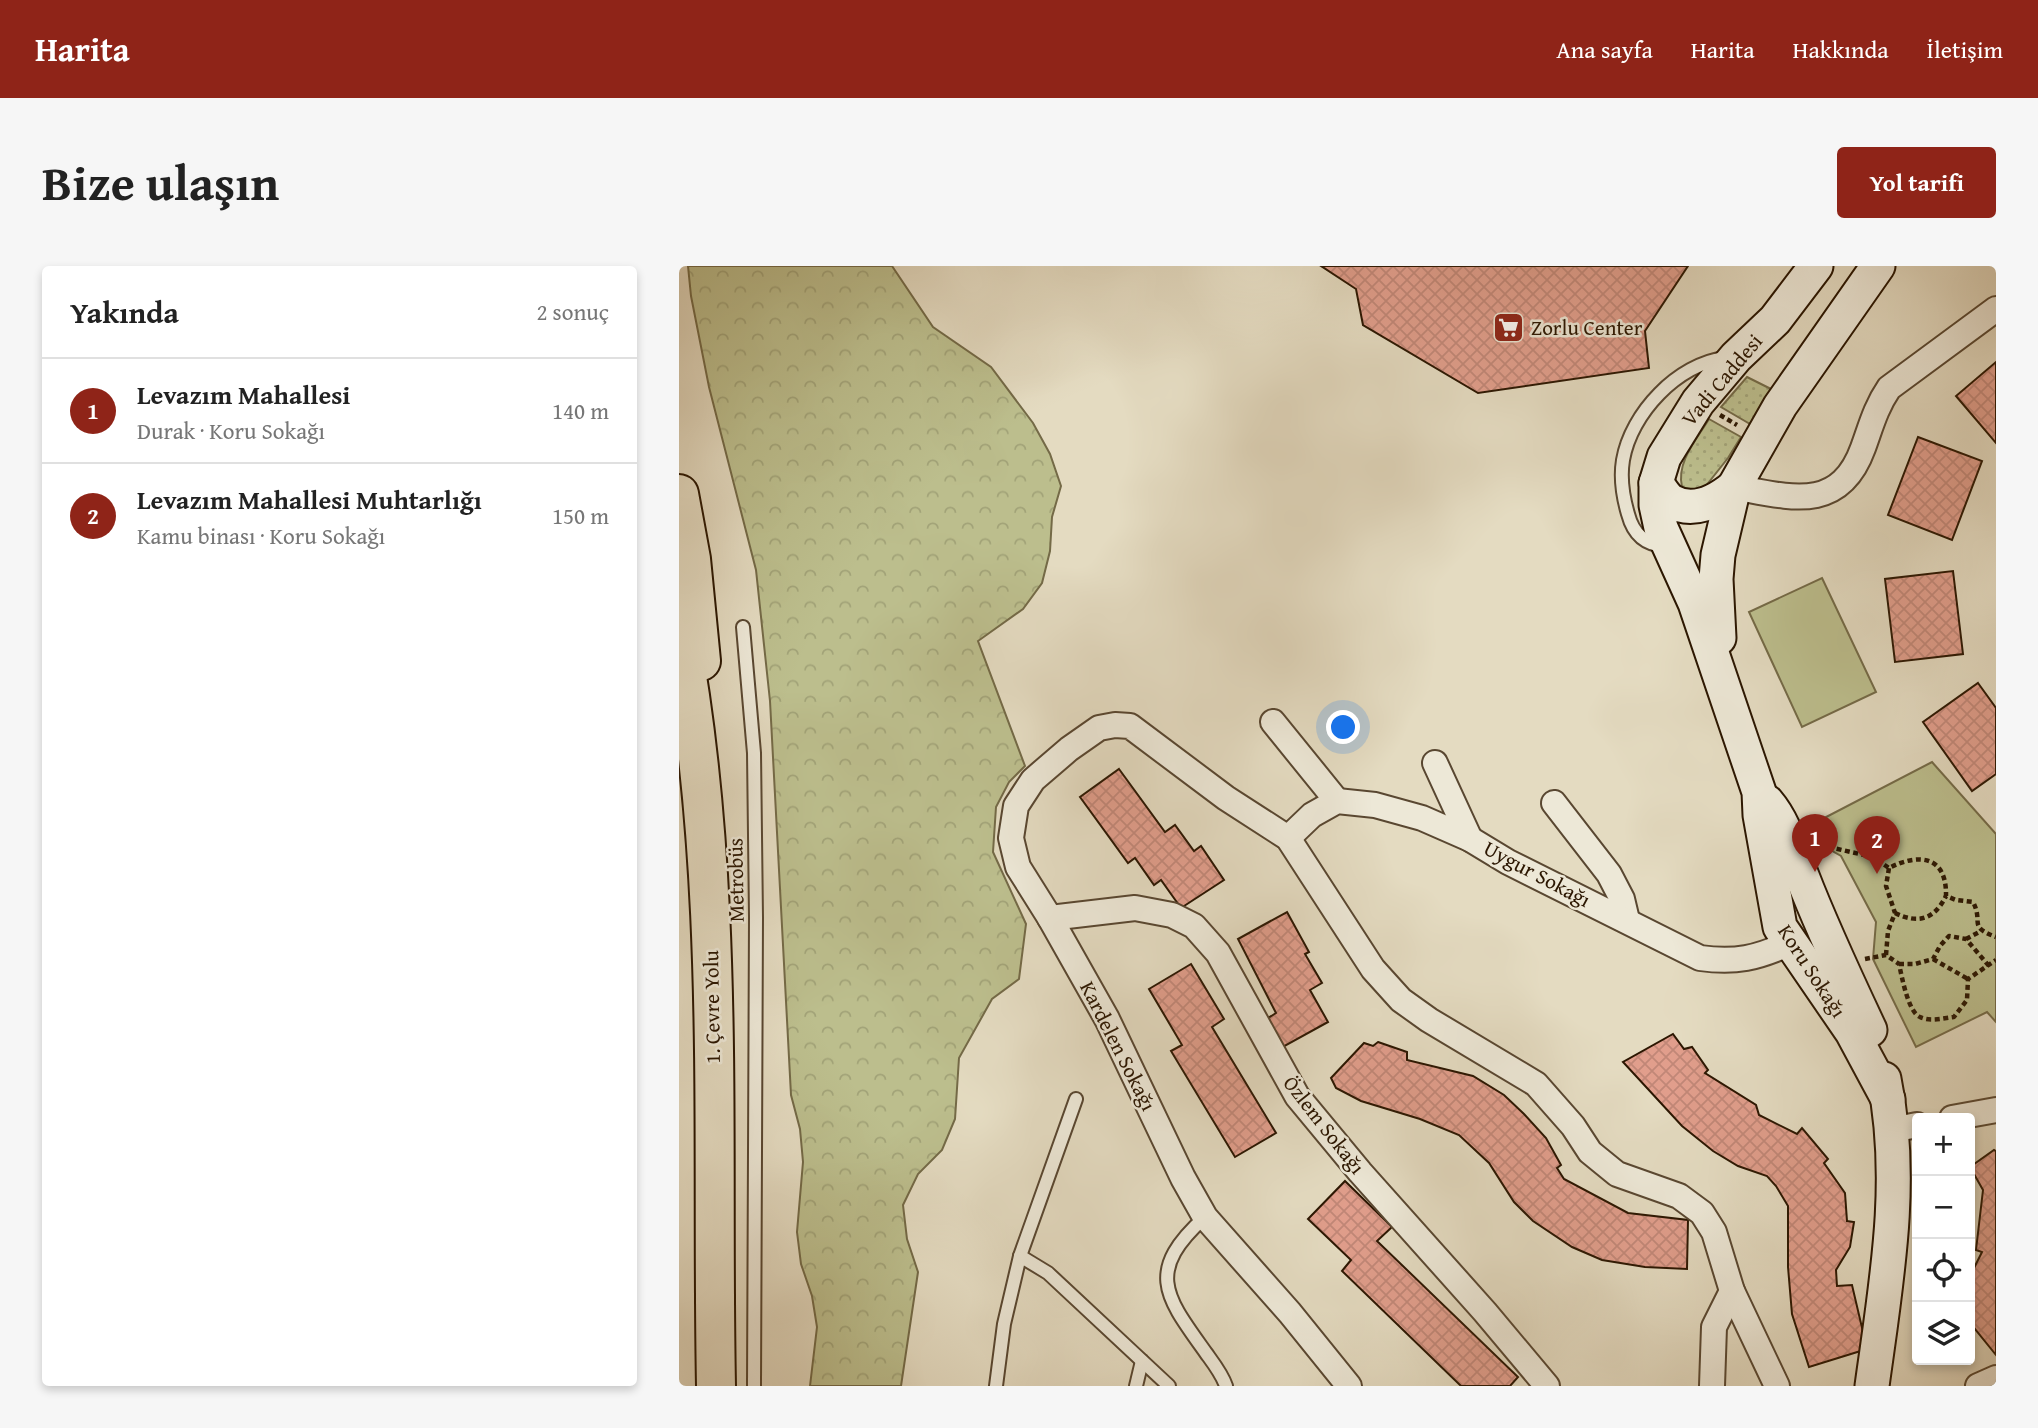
<!DOCTYPE html>
<html lang="tr">
<head>
<meta charset="utf-8">
<style>
	:root { --surface:#fff; --page:#f6f6f6; --text:#222; --muted:#767676; --line:#e0e0e0; --accent:#8f2418 }
	body { margin:0; font-family:"Gentium Book Plus",serif; background:var(--page); color:var(--text) }
	.controls { position:absolute; right:21px; bottom:21px; display:grid; overflow:hidden; border-radius:7px; box-shadow:0 4px 10px #0003 }
	.controls button { width:63px; height:63px; display:grid; place-items:center; padding:0; border:0; border-bottom:2px solid var(--line); background:var(--surface); color:var(--text); font:35px sans-serif }
	.you { position:absolute; left:665px; top:462px; width:24px; height:24px; margin:-18px; border:5px solid #fff; border-radius:50%; background:#1a73e8; box-shadow:0 0 0 10px #1a73e833 }
	.badge { display:grid; place-items:center; width:46px; height:46px; border-radius:50%; background:var(--accent); color:#fff; font-size:23px; font-weight:700 }
	.pin { position:absolute; translate:-50% -58px; filter:drop-shadow(0 2px 4px #0008) }
	.pin::after { content:''; position:absolute; top:37px; width:24px; height:21px; background:inherit; clip-path:polygon(0 0,100% 0,50% 100%) }
	.list { margin:0; padding:0; list-style:none }
	h2 { display:flex; justify-content:space-between; align-items:center; height:91px; margin:0; padding:0 28px; font-size:30px }
	h2 small { font-size:23px; font-weight:400; color:var(--muted) }
	.list li { display:grid; grid-template-columns:46px 1fr auto; gap:21px; align-items:center; box-sizing:border-box; height:105px; padding:0 28px; border-top:2px solid var(--line) }
	.list b { display:block; font-size:26px; white-space:nowrap }
	.list p { margin:0; font-size:23px; white-space:nowrap; color:var(--muted) }
	.list em { font-size:23px; font-style:normal; color:var(--muted) }
	.icon { flex:none; width:38px; height:38px; fill:none; stroke:currentColor; stroke-width:2; stroke-linecap:round; stroke-linejoin:round }
	.map { position:relative; flex:none; width:1317px; height:1120px; overflow:hidden; border-radius:7px }
	header { display:flex; align-items:center; gap:42px; box-sizing:border-box; height:98px; padding:0 35px; background:var(--accent); color:#fff }
	header strong { font-size:33px }
	nav { display:flex; gap:38px; margin-inline-start:auto; font-size:24px }
	.intro { display:flex; align-items:center; justify-content:space-between; box-sizing:border-box; height:168px; padding:0 42px }
	h1 { margin:0; font-size:49px }
	.button { padding:18px 32px; border-radius:7px; background:var(--accent); color:#fff; font-size:24px; font-weight:700 }
	main { display:flex; gap:42px; padding:0 42px }
	aside { flex:1; background:var(--surface); border-radius:7px; box-shadow:0 4px 10px #0003 }
	.map>svg:first-child { display:block }
	.grass { fill:url(#grass-dots); stroke:#746a47; stroke-width:2 }
	.forest { fill:url(#forest-crowns); stroke:#746a47; stroke-width:2 }
	.green { fill:#bcbe8d; stroke:#746a47; stroke-width:2 }
	.building { fill:url(#building-cross-hatch); stroke:#2b1601; stroke-width:2 }
	.lines { fill:none; stroke-linecap:round; stroke-linejoin:round }
	.lane-casing { stroke:#594731; stroke-width:16 }
	.street-casing { stroke:#594731; stroke-width:28 }
	.secondary-casing { stroke:#2b1601; stroke-width:37 }
	.highway-casing { stroke:#2b1601; stroke-width:42 }
	.path { stroke:#2b1601; stroke-width:4.5; stroke-dasharray:5 3.5; stroke-linecap:butt }
	.lane { stroke:#ede8d7; stroke-width:12 }
	.street { stroke:#ede8d7; stroke-width:24 }
	.secondary { stroke:#ede8d7; stroke-width:33 }
	.highway { stroke:#e4dbc1; stroke-width:38 }
	.labels { text-anchor:middle; stroke-width:5; stroke-linejoin:round; paint-order:stroke }
	.poi-label { font-size:21px; fill:#2b1601; stroke:#ede8d7; text-anchor:start }
	.street-label { font-size:21px; fill:#2b1601; stroke:#ede8d7 }
</style>
</head>
<body>
<header>
<strong>Harita</strong>
<nav><a>Ana sayfa</a><a>Harita</a><a>Hakkında</a><a>İletişim</a></nav>
</header>
<div class="intro"><h1>Bize ulaşın</h1><a class="button">Yol tarifi</a></div>
<main>
<aside>
<h2>Yakında<small>2 sonuç</small></h2>
<ul class="list">
<li><span class="badge">1</span><div><b>Levazım Mahallesi</b><p>Durak · Koru Sokağı</p></div><em>140 m</em></li>
<li><span class="badge">2</span><div><b>Levazım Mahallesi Muhtarlığı</b><p>Kamu binası · Koru Sokağı</p></div><em>150 m</em></li>
</ul>
</aside>
<div class="map">
<svg width="1317" height="1120" viewBox="0 0 1317 1120">
	<defs>
		<pattern id="grass-dots" width="8" height="8" patternUnits="userSpaceOnUse" patternTransform="scale(1.75)"><rect width="8" height="8" fill="#bcbe8d"/><path d="M2 2h.1M6 6h.1" fill="none" stroke="#a2a378" stroke-width="1.8" stroke-linecap="round"/></pattern>
		<pattern id="forest-crowns" width="20" height="18" patternUnits="userSpaceOnUse" patternTransform="scale(1.75)"><rect width="20" height="18" fill="#bcbe8d"/><path d="M2 6a3 3 0 1 1 6 0M12 15a3 3 0 1 1 6 0" fill="none" stroke="#a2a378"/></pattern>
		<pattern id="building-cross-hatch" width="8" height="8" patternUnits="userSpaceOnUse" patternTransform="scale(1.75)"><rect width="8" height="8" fill="#e19e8c"/><path d="M0 0l8 8M0 8l8-8" fill="none" stroke="#c18777"/></pattern>
	</defs>
	<rect width="100%" height="100%" fill="#e4dbc1"/>
	<filter id="stains"><feTurbulence type="fractalNoise" baseFrequency=".00286" numOctaves="4"/><feColorMatrix values="0 0 0 0 .2 0 0 0 0 .09 0 0 0 0 .02 0 0 0 .5 -.17"/></filter>
	<radialGradient id="worn" r=".72"><stop offset=".6" stop-color="#630" stop-opacity="0"/><stop offset="1" stop-color="#630" stop-opacity=".3"/></radialGradient>
	<!-- grass -->
	<g class="grass">
		<path d="M1068,111l26,13 -23,34 -29,-17z"/>
		<path d="M1030,153l32,18 -13,21 -27,34h-10l-9,-5c-6,-25 15,-48 27,-68z"/>
	</g>
	<!-- forest -->
	<path class="forest" d="M9,0h204l41,61 58,40 42,56 17,31 11,32 -9,31 -2,34 -8,32 -19,26 -45,32 47,125 -16,16 -13,25 -3,45 33,72 -7,55 -27,20 -33,59 -4,61 -13,31 -24,24 -15,31 4,34 11,33 -17,114h-91l7,-59 -5,-31 -11,-32 -4,-32 6,-70 -3,-33 -9,-34 -21,-394 -14,-131 -47,-183 -18,-91z"/>
	<!-- green -->
	<g class="green">
		<path d="M1143,312l54,114 -74,35 -53,-115z"/>
		<path d="M1253,496l64,72v188l-9,-10 -71,35 -43,-88 3,-37 -35,-66 -30,-17 -6,-11z"/>
	</g>
	<!-- building -->
	<g class="building">
		<path d="M642,0h367l-43,65 4,37 -171,25 -115,-68 -7,-36z"/>
		<path d="M1317,96v81l-40,-47z"/>
		<path d="M1239,171l64,24 -30,79 -64,-25z"/>
		<path d="M1274,305l10,83 -68,8 -10,-83z"/>
		<path d="M1299,417l18,25v66l-24,17 -49,-69z"/>
		<path d="M440,503l46,63 10,-7 19,26 7,-5 23,34 -43,28 -20,-28 -7,5 -19,-27 -7,5 -48,-66z"/>
		<path d="M608,646l22,40 -4,2 17,29 -12,7 18,32 -47,26 -16,-28 11,-7 -38,-74z"/>
		<path d="M512,698l33,55 -12,8 64,106 -41,24 -64,-106 11,-6 -33,-56z"/>
		<path d="M994,768l11,15 8,-2 16,23 -3,3 51,32 3,10 38,19 5,-6 26,31 -4,4 21,30 2,28 7,1 -4,25 -14,23 1,16 15,-1 15,64 -58,18 -17,-53 -4,-47v-61l-12,-20 -9,-10 -29,-10 -25,-15 -31,-25 -59,-64z"/>
		<path d="M699,776l29,10v8l66,16 31,19 20,19 22,24 15,27 -4,3 7,11 64,34 60,7 -1,49 -42,-2 -43,-7 -30,-13 -39,-26 -19,-19 -25,-39 -30,-28 -39,-16 -59,-18 -25,-13 -5,-10 33,-35 9,3z"/>
		<path d="M1315,884l2,1v204l-26,-32v-47l12,-24 -6,-2 7,-60 -13,-23z"/>
		<path d="M666,915l47,46 -15,14 141,136 -8,9h-49l-119,-115 9,-11 -43,-41z"/>
	</g>
	<g class="lines">
		<defs>
			<g id="lane">
				<path d="M986,280c-21,-1 -32,-13 -37,-32 -5,-17 -8,-36 -5,-54 8,-47 55,-96 102,-102"/>
				<path d="M64,361l11,126 2,164 -2,469"/>
				<path d="M526,951c-61,55 -39,80 1,136 8,11 16,21 20,33"/>
				<path d="M341,990l28,17 121,113"/>
				<path d="M317,1120l8,-62 16,-68 56,-157"/>
				<path d="M457,1120l6,-25"/>
			</g>
			<g id="street">
				<path d="M1055,221c55,10 105,27 129,-39 8,-22 13,-41 26,-60l107,-79"/>
				<path d="M594,456l64,79"/>
				<path d="M756,497l35,76"/>
				<path d="M875,537l55,71 13,25 5,21"/>
				<path d="M609,572l24,-23 25,-14 38,4 47,13 48,21 38,23 192,96c36,5 57,0 90,-15"/>
				<path d="M371,652l85,-10 37,7 22,11 24,27 79,143 63,76 125,140 62,74"/>
				<path d="M1273,852l44,-8"/>
				<path d="M1213,864l25,-5"/>
				<path d="M670,1120l-59,-73 -85,-96 -22,-39 -76,-159 -57,-101 -32,-51 -7,-29 5,-32 17,-26 36,-31 30,-21 16,-3 15,1 96,72 62,40 85,131 28,31 28,20 107,64 37,42 17,26 27,22 62,22 23,17 12,19 18,59 45,95"/>
				<path d="M1033,1120l2,-59 18,-36"/>
				<path d="M1299,1120l18,-8"/>
			</g>
			<g id="secondary">
				<path d="M1137,0l-41,54 -39,37 -38,45 -34,55 -8,26v22l5,23 34,75 64,189 1,23 20,112 72,105 36,67"/>
				<path d="M977,217c5,6 9,14 15,18 22,13 46,0 63,-14"/>
				<path d="M1040,372l-3,-59 2,-24 16,-68 46,-81 98,-140"/>
				<path d="M1088,536c18,21 25,49 35,74 20,52 44,103 68,154"/>
				<path d="M1193,1120c14,-102 33,-205 12,-307"/>
			</g>
			<g id="highway">
				<path d="M0,228l12,65 10,102"/>
				<path d="M0,364c47,249 32,504 37,756"/>
			</g>
		</defs>
		<!-- lane casing -->
		<use href="#lane" class="lane-casing"/>
		<!-- street casing -->
		<use href="#street" class="street-casing"/>
		<!-- secondary casing -->
		<use href="#secondary" class="secondary-casing"/>
		<!-- highway casing -->
		<use href="#highway" class="highway-casing"/>
		<!-- path -->
		<g class="path">
			<path d="M1041,149l17,10"/>
			<path d="M1141,579l53,12 16,11c29,-15 58,-13 57,28l10,4 17,2c11,21 -6,24 23,35"/>
			<path d="M1216,647c23,11 39,7 51,-17"/>
			<path d="M1287,673l15,-8"/>
			<path d="M1207,689l2,-24 7,-18 -9,-27 3,-18"/>
			<path d="M1186,693l21,-4 13,9c3,13 9,48 21,53 10,5 24,1 34,0l13,-17 1,-21 28,-19"/>
			<path d="M1254,693l35,20"/>
			<path d="M1220,698h16l18,-5 7,-13 9,-10 17,3 23,27"/>
		</g>
		<!-- lane -->
		<use href="#lane" class="lane"/>
		<!-- street -->
		<use href="#street" class="street"/>
		<!-- secondary -->
		<use href="#secondary" class="secondary"/>
		<!-- highway -->
		<use href="#highway" class="highway"/>
	</g>
	<!-- icons -->
	<defs>
		<symbol id="supermarket-square" viewBox="-11 -11 22 22"><rect x="-9" y="-9" width="18" height="18" rx="4" fill="#8f2418" stroke="#ede8d7"/><path d="M-6-5.5h2.5l.6 2H6L4.5 2H-2.5L-4.4-4H-6ZM-1.5 3.2a1.3 1.3 0 1 0 .1 0ZM3 3.2a1.3 1.3 0 1 0 .1 0Z" fill="#fff"/></symbol>
	</defs>
	<g fill-rule="evenodd">
		<use href="#supermarket-square" x="812" y="44" width="35" height="35"/>
	</g>
	<g class="labels">
		<!-- poi labels -->
		<g class="poi-label">
			<text x="852" y="69">Zorlu Center</text>
		</g>
		<!-- street labels -->
		<g class="street-label">
			<text transform="translate(1043 114) rotate(-50)" y="7">Vadi Caddesi</text>
			<text transform="translate(858 608) rotate(28)" y="7">Uygur Sokağı</text>
			<text transform="translate(57 614) rotate(-91)" y="7">Metrobüs</text>
			<text transform="translate(1133 705) rotate(57)" y="7">Koru Sokağı</text>
			<text transform="translate(33 741) rotate(-91)" y="7">1. Çevre Yolu</text>
			<text transform="translate(439 780) rotate(63)" y="7">Kardelen Sokağı</text>
			<text transform="translate(645 859) rotate(52)" y="7">Özlem Sokağı</text>
		</g>
	</g>
	<rect width="100%" height="100%" filter="url(#stains)"/>
	<rect width="100%" height="100%" fill="url(#worn)"/>
</svg>
<div class="controls">
<button>+</button>
<button>−</button>
<button><svg class="icon" aria-label="locate" viewBox="0 0 24 24"><circle cx="12" cy="12" r="6"/><path d="M12 2v4M12 18v4M2 12h4M18 12h4"/></svg></button>
<button><svg class="icon" aria-label="layers" viewBox="0 0 24 24"><path d="M12 4l9 5-9 5-9-5zM3 14l9 5 9-5"/></svg></button>
</div>
<div class="you"></div>
<div class="pin badge" style="left:1136px;top:606px">1</div>
<div class="pin badge" style="left:1198px;top:608px">2</div>
</div>
</main>
</body>
</html>
